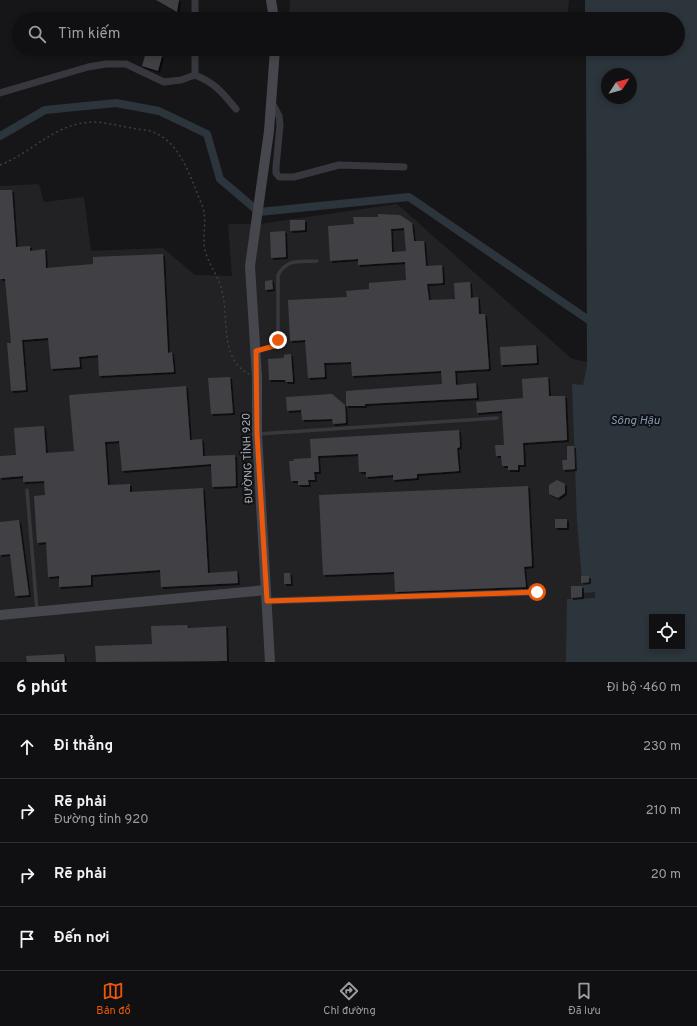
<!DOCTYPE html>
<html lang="vi">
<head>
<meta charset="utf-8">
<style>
	:root { --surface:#101012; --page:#1e1e20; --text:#f1f3f6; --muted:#9c9d9f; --line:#303032; --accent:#ea580c }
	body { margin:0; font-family:Overpass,sans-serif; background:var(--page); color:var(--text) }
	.controls { position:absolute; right:12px; bottom:12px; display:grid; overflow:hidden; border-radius:0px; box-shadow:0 2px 6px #0003 }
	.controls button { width:36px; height:36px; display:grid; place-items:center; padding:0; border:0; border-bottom:1px solid var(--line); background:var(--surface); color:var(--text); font:20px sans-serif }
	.compass { position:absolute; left:601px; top:68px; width:36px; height:36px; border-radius:50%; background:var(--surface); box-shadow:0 2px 6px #0003; rotate:54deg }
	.stop { position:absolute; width:12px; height:12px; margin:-9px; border:3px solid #ea580c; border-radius:50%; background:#fff }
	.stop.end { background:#ea580c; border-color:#fff; box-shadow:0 1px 4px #0008 }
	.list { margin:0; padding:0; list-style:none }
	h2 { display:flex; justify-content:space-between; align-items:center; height:52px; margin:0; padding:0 16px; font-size:17px }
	h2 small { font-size:13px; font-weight:400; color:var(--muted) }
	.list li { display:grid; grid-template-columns:26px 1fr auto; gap:12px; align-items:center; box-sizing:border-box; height:64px; padding:0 16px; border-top:1px solid var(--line) }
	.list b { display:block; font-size:15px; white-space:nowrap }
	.list p { margin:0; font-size:13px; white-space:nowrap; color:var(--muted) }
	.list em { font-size:13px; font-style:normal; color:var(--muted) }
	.icon { flex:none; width:22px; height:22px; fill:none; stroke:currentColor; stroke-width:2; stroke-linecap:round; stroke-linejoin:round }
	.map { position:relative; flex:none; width:697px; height:662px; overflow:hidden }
	.search { position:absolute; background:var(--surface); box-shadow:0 2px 6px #0003; left:12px; right:12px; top:12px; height:44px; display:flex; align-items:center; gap:10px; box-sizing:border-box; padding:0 14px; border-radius:22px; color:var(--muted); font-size:15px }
	.sheet { height:308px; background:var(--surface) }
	nav { display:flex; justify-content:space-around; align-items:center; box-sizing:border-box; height:56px; border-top:1px solid var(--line); background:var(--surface); font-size:11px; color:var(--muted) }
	nav a { display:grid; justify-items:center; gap:2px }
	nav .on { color:var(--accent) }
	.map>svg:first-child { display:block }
	.built { fill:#222225 }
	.water { fill:#2c353c; fill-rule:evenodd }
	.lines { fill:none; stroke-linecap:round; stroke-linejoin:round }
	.canal { stroke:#2c353c; stroke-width:8 }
	.building { fill:#404145; fill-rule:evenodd; filter:url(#shadow) }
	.path { stroke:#3d3f44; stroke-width:1.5; stroke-dasharray:2 3; stroke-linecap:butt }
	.lane { stroke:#37383d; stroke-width:3.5 }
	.street { stroke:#37383d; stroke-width:7 }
	.secondary { stroke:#45474d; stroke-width:10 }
	.route { stroke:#ea580c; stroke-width:5 }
	.labels { text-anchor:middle; stroke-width:4; stroke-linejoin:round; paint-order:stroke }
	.street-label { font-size:11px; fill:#a8adb8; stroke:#111113 }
	.water-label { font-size:12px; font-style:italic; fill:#7f9bb3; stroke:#111113 }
</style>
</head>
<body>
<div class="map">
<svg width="697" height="662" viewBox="0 0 697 662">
	<defs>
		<filter id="shadow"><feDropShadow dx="2" dy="2" stdDeviation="0" flood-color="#0009"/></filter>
	</defs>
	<rect width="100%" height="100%" fill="#161618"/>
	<!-- built -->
	<g class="built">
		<path d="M290,0h279l-2,19h-236l-42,-7z"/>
		<path d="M39,184l5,18 40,-5 7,54 72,-3 32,27 37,1 -4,-52h31l138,-20 175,155 21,4 11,299h-604v-476z"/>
	</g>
	<!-- water -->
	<path class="water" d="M585,0h112v662h-131l1,-63 28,-1v-6l-12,1 -6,-71 -5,-138 11,1 4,-19 -1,-317h92v-30h-93zM607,74h24v24h-24zM652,617h30v30h-30z"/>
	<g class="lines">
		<!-- canal -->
		<path class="canal" d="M0,136l45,-26 71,-7 43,8 48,23 13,45 39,33 150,-15 187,128"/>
	</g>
	<!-- building -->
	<g class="building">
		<path d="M156,0h23l-2,12z"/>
		<path d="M146,52l16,4 -4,15 -16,-5z"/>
		<path d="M0,190h12l4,57 14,-1v5l15,-2 1,19 47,-4v-7l70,-3 5,99 4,-1 2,20 -75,4 -1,-21 -19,2 1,10 -29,2 -3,-31 -26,2 4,50 -15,1 -4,-48h4l-6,-64h-5z"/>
		<path d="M378,214l22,1 12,8 2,18h10l2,25 16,-1 1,18 -16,1 2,16 26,-1 -1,-16 16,-1 1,16 7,-1 1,17h6l4,55 -34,2 1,14 20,-2 1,15 -112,6v2h-19v-15l96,-7 -1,-13 -89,5 -1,-14 -27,1 1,14 -17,1 -3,-38 -15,1 -2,-41 59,-3 -1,-6 23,-2v-6l37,-3 -1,-18 -47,3v-6l-28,2 -2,-35 26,-2 -1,-7h25zM404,228l2,23 -14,1 -1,-23z"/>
		<path d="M290,220h15v10l-15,1z"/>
		<path d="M285,231l1,26 -15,1 -1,-26z"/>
		<path d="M272,280l1,9 -8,1v-9z"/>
		<path d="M536,345l1,18 -36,2 -1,-18z"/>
		<path d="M291,354l2,28h-7l-1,-2h-16l-1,-21 16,-1v-3z"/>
		<path d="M230,377l3,36 -22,1 -3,-36z"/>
		<path d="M548,377l1,19h16l2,44 -44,3 1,22h-6v5h-10v-4h-6l-1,-10h-5l-1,-11h9l-2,-34 -25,2 -1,-11 47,-4 -1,-19z"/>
		<path d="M186,386l4,54 12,-1 1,17 32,-1 1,31 -24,1 -1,-23 -89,7 -3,-30 -14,1 3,43 22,-1v8l73,-4 5,85 29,-2 1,12 -77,4 -1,-17 -69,5v10l-32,2v-11l-11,1 -2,-35 -9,1 -3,-47 11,-1 -1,-14 -21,1v-6l-23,2v-22l16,-1 -2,-27 30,-2 2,27 28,-2 -5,-56z"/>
		<path d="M332,394l13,11 1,18 -13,1 -1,-5 -30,1 -1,-10 -14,1 -1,-14z"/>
		<path d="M459,430l1,17 -3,1 2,23 -42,3v4l-24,2v-5l-27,2v-5h-7l-1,-18 -40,2 1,16h-5l1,8h-7l1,5h-11v-4h-7l-2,-20h5l-1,-2 18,-1 -1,-19z"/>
		<path d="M567,446h7l1,23 -12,1 -1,-10h5z"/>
		<path d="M557,480l8,4v9l-7,5 -9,-4v-9z"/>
		<path d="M528,486l4,80 -8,1 2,20 -131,5 -1,-20 -71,3 -4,-80z"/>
		<rect x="555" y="519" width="12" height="9"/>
		<path d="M19,520l10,75 -14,1 -5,-42 -10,1v-33z"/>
		<path d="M284,573h6l1,11h-7z"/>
		<path d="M581,576h8v6l-8,1z"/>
		<path d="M571,586h11v11l-11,1z"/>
		<path d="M187,625l1,3 38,-2 1,35 -131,1 -1,-16 57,-2 -1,-18z"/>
		<path d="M64,654l1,8h-38l-1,-6z"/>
	</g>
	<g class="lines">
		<!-- path -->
		<path class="path" d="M0,165c33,-13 56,-42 92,-43 18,0 36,7 55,8 35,9 43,49 56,77 4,14 -1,29 2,43 3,13 12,24 16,37 9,28 -3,71 28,87"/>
		<!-- lane -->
		<g class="lane">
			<path d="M257,351l17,-5 4,-6v-65c10,-17 21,-13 39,-14"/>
			<path d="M258,434l239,-16"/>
			<path d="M27,490l10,121"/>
		</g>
		<!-- street -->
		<g class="street">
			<path d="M195,19v-19"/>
			<path d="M195,75v-26"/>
			<path d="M0,93l88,-26 18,-3h20l38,18 17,-2 14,-5c20,8 28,18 41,34"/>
			<path d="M271,101l8,15 1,9 -4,42v6l3,4h15l45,-12 65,2"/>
			<path d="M267,601l270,-9"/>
		</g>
		<!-- secondary -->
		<g class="secondary">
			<path d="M271,0l3,19"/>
			<path d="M0,615l266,-25"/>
			<path d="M270,662l-13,-228v-57l-7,-111 19,-135 6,-82"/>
		</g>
	</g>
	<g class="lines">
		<!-- route -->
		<path class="route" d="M278,340l-4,6 -18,5 1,83 10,167 270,-9"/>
	</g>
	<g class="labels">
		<!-- street labels -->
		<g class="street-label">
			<text transform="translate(247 458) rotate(-92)" y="4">ĐƯỜNG TỈNH 920</text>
		</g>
		<!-- water labels -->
		<g class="water-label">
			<text x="635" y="424">Sông Hậu</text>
		</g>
	</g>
</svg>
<div class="controls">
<button><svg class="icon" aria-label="locate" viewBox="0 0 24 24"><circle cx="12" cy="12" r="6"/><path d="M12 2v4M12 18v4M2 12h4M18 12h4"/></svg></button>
</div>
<svg class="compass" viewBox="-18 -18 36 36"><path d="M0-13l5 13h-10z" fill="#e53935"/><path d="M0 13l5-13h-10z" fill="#9c9d9f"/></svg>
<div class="stop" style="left:537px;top:592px"></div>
<div class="stop end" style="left:278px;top:340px"></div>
<div class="search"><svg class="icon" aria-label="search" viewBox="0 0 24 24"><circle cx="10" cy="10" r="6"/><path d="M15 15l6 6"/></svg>Tìm kiếm</div>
</div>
<section class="sheet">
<h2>6 phút<small>Đi bộ · 460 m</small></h2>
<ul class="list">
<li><svg class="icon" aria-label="ahead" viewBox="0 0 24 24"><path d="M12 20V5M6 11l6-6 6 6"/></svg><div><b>Đi thẳng</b></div><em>230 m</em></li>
<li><svg class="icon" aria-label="right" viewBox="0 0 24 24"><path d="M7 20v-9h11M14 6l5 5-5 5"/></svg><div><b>Rẽ phải</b><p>Đường tỉnh 920</p></div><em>210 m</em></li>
<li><svg class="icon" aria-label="right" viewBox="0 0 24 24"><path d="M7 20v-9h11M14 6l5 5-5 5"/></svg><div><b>Rẽ phải</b></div><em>20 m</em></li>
<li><svg class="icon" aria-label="arrive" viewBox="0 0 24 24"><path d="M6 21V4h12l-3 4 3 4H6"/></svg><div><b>Đến nơi</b></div></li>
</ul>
</section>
<nav>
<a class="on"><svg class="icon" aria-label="map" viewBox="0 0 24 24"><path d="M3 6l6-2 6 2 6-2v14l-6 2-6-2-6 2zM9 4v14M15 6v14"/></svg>Bản đồ</a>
<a><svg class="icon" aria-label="directions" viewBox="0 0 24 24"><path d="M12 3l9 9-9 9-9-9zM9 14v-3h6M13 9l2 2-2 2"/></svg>Chỉ đường</a>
<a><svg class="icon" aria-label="saved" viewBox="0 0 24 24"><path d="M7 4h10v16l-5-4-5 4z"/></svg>Đã lưu</a>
</nav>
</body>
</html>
